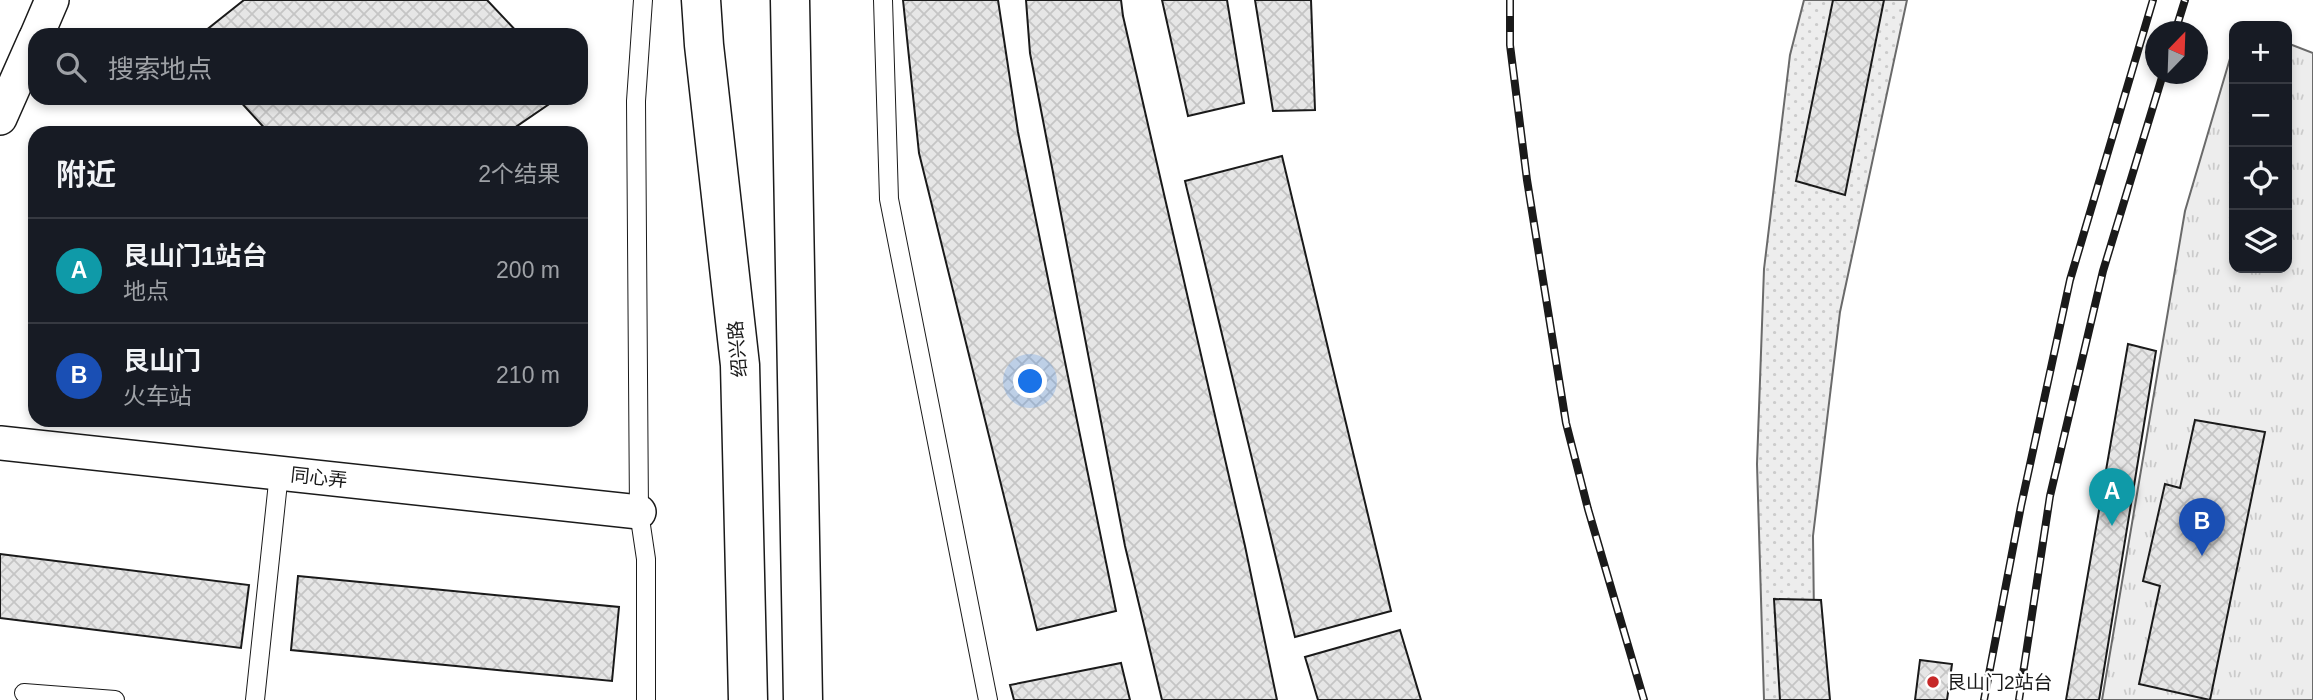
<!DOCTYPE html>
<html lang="zh">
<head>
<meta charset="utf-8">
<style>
	:root { --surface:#171b24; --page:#242831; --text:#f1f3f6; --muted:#9ea1a6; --line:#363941; --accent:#db2777 }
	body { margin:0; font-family:Helvetica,"Noto Sans SC",sans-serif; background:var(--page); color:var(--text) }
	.controls { position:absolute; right:21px; top:21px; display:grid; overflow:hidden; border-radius:14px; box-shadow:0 4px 10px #0003 }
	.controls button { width:63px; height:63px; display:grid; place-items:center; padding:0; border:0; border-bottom:2px solid var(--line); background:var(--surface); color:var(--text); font:35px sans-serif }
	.compass { position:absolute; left:2145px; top:21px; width:63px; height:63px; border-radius:50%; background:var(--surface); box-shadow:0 4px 10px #0003; rotate:23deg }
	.you { position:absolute; left:1031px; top:382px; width:24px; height:24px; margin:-18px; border:5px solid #fff; border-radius:50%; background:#1a73e8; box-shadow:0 0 0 10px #1a73e833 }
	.badge { display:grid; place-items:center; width:46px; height:46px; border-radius:50%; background:var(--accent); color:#fff; font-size:23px; font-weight:700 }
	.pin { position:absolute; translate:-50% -58px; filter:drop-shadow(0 2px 4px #0008) }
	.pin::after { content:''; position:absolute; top:37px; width:24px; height:21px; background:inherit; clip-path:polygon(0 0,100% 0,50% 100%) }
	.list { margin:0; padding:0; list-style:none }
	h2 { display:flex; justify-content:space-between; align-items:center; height:91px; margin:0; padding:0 28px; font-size:30px }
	h2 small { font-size:23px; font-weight:400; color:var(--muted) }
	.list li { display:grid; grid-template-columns:46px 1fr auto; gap:21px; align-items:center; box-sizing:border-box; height:105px; padding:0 28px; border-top:2px solid var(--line) }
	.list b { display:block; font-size:26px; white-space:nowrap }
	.list p { margin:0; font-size:23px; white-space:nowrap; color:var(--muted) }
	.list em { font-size:23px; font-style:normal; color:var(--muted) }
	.icon { flex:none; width:38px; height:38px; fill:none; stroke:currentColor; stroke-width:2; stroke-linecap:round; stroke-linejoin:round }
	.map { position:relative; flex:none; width:2313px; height:700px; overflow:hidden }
	.search { position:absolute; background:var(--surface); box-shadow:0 4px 10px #0003; left:28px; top:28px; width:560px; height:77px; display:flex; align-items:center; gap:18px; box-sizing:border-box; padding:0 24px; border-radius:21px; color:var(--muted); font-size:26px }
	.panel { position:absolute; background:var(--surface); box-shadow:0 4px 10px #0003; left:28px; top:126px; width:560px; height:301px; border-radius:21px }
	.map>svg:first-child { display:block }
	.grass { fill:url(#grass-dots); stroke:#6a6a6a; stroke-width:2 }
	.park { fill:url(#park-tufts); stroke:#6a6a6a; stroke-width:2 }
	.building { fill:url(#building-cross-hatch); stroke:#1a1a1a; stroke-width:2 }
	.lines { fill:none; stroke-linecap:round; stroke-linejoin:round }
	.lane-casing { stroke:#1a1a1a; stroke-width:20 }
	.street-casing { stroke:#1a1a1a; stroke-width:36 }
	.primary-casing { stroke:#1a1a1a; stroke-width:41 }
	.lane { stroke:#fff; stroke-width:18 }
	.street { stroke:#fff; stroke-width:33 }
	.primary { stroke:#fff; stroke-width:38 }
	.rail-casing { stroke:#1a1a1a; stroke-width:8 }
	.rail { stroke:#fff; stroke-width:5; stroke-dasharray:16; stroke-linecap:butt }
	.poi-dot { fill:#c62828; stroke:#fff; stroke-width:2.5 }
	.labels { text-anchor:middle; stroke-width:5; stroke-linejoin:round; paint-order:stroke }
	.street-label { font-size:19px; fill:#1a1a1a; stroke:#fff }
	.poi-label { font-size:19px; fill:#1a1a1a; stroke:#fff; text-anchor:start }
</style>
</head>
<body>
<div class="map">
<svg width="2313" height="700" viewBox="0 0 2313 700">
	<defs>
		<pattern id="grass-dots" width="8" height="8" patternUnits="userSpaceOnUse" patternTransform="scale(1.75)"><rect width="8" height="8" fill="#ededed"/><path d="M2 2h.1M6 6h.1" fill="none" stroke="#cbcbcb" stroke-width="1.8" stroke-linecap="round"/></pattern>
		<pattern id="park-tufts" width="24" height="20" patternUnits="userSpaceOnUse" patternTransform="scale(1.75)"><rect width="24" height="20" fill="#ededed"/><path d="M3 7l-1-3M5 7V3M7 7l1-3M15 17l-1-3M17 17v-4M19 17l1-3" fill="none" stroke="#cbcbcb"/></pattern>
		<pattern id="building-cross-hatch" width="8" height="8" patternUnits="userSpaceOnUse" patternTransform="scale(1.75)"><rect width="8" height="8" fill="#e6e6e6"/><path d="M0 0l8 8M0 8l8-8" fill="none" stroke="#c5c5c5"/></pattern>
	</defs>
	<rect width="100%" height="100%" fill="#fff"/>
	<!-- grass -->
	<path class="grass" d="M1804,0h103l-67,312 -27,224 2,164h-51l-7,-236 7,-195 26,-214z"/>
	<!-- park -->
	<path class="park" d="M2287,43l26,10v647h-211l83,-489 49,-166v223h53z"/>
	<!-- building -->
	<g class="building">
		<path d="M244,0h243l33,35h-320z"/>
		<path d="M903,0h95l20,132 98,479 -79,19 -118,-477z"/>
		<path d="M1026,0h95l2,16 122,530 32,154h-115l-37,-154 -95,-493z"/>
		<path d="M1162,0h65l17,103 -56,13z"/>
		<path d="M1255,0h56l4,110 -42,1z"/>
		<path d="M1833,0h51l-39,195 -49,-14z"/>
		<path d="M237,98h321l-51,35h-238z"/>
		<path d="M1282,156l109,455 -96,26 -110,-456z"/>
		<path d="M2128,344l28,7 -57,349h-33z"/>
		<path d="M2195,420l70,12 -55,268 -71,-16 21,-98 -17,-5 22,-97 15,4z"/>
		<path d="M0,554l249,31 -8,63 -241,-30z"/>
		<path d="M298,576l321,31 -7,74 -321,-31z"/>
		<path d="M1774,599l47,1 9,100h-50z"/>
		<path d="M1400,630l21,70h-103l-13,-43z"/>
		<path d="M1920,660l32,4 -5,36h-32z"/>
		<path d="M1121,663l9,37h-116l-4,-15z"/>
	</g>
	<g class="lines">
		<defs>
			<g id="lane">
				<path d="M643,0l-7,101 3,411 7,47v141"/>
				<path d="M883,0l6,199 99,501"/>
				<path d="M24,693l91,7"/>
				<path d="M255,700l24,-227"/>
			</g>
			<g id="street">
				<path d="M37,35l15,-35"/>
				<path d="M0,118l35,-79"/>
				<path d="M0,443l639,69"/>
			</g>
			<g id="primary">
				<path d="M701,0l3,45 36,320 8,335"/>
				<path d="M790,0l13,700"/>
			</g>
		</defs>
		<!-- lane casing -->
		<use href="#lane" class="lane-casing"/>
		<!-- street casing -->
		<use href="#street" class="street-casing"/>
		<!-- primary casing -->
		<use href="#primary" class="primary-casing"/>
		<!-- lane -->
		<use href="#lane" class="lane"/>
		<!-- street -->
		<use href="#street" class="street"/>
		<!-- primary -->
		<use href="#primary" class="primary"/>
		<defs>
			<g id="rail">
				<path d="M1510,0v45l17,135 39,243 22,86 56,191"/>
				<path d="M2175,32l10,-32"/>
				<path d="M1984,700l37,-194 49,-226 83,-280"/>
				<path d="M2019,700l31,-204 53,-225 60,-197"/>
			</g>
		</defs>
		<!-- rail casing -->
		<use href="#rail" class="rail-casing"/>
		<!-- rail -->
		<use href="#rail" class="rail"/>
	</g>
	<!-- markers -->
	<circle class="poi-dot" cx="1933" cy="682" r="7"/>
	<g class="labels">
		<!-- street labels -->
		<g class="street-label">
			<text transform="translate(737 349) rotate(-95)" y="7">绍兴路</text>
			<text transform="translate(319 477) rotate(6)" y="7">同心弄</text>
		</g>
		<!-- poi labels -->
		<g class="poi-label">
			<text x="1947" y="689">艮山门2站台</text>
		</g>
	</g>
</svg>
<div class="controls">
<button>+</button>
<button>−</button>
<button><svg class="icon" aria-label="locate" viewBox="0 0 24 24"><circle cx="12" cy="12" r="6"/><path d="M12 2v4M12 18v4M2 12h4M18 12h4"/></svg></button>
<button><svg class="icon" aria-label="layers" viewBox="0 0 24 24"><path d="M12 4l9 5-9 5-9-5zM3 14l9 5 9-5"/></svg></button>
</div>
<svg class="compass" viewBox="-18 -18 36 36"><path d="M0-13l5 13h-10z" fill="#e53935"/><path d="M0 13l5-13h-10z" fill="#9ea1a6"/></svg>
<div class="you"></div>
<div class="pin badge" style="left:2112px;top:526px;background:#0f9aa8">A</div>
<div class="pin badge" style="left:2202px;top:556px;background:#1a4fb4">B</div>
<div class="search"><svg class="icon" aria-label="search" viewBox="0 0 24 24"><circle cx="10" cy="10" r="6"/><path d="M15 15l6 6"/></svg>搜索地点</div>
<section class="panel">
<h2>附近<small>2个结果</small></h2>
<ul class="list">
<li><span class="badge" style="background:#0f9aa8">A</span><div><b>艮山门1站台</b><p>地点</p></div><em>200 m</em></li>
<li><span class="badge" style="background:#1a4fb4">B</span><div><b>艮山门</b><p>火车站</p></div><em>210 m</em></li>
</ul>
</section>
</div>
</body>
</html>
